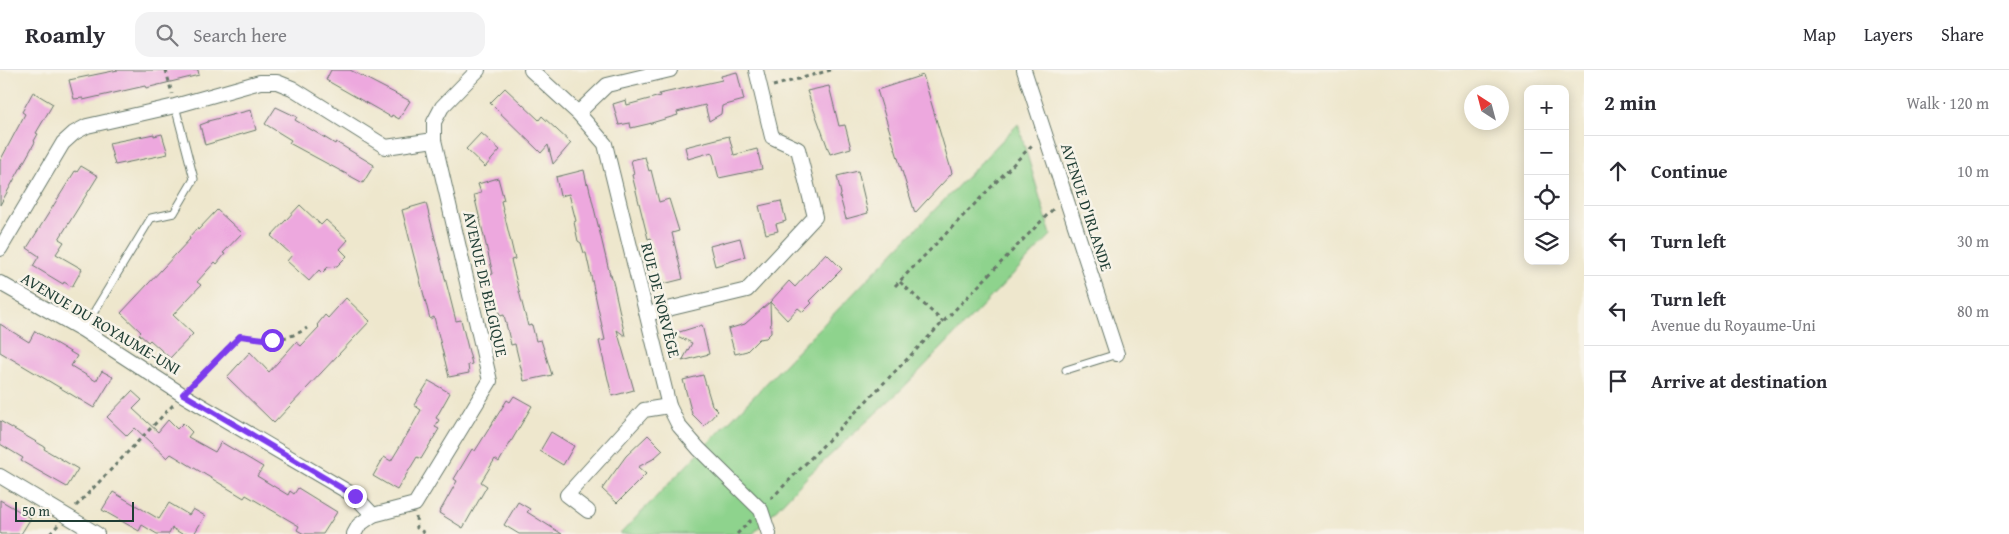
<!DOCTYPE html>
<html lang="en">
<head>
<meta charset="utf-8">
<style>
	:root { --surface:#fff; --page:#f2f2f3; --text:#2b2b33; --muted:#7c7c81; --line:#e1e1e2 }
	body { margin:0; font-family:"Gentium Book Plus",serif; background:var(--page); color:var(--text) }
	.controls { position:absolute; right:15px; top:15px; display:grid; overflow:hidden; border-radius:10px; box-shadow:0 2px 12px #0003 }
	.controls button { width:45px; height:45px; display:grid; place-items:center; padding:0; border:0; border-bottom:1px solid var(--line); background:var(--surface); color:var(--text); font:25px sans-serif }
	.compass { position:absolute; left:1464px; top:15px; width:45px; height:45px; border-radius:50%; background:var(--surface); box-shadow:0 2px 12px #0003; rotate:324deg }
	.scale { position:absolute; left:15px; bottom:12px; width:119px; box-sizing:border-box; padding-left:5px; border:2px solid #1f3d34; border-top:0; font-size:14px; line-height:18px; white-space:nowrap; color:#1f3d34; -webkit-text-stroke:4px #f7f3e8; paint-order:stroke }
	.stop { position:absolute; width:15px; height:15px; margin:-11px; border:4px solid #7c3aed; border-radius:50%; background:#fff }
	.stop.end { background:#7c3aed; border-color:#fff; box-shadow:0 1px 5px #0008 }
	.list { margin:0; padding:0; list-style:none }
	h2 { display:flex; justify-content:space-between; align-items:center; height:65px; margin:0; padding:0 20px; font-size:21px }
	h2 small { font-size:16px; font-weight:400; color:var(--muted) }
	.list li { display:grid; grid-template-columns:32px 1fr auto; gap:15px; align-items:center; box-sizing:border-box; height:70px; padding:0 20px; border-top:1px solid var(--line) }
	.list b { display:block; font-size:19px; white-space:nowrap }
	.list p { margin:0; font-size:16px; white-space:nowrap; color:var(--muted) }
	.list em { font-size:16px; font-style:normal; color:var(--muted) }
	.icon { flex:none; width:28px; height:28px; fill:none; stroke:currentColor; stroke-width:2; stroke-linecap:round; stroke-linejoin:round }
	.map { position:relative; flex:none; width:1584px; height:464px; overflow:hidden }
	header { display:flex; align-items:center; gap:30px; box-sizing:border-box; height:70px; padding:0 25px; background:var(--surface); border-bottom:1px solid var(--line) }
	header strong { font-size:24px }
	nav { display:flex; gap:28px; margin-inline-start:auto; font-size:18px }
	.search { width:350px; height:45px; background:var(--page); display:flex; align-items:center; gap:12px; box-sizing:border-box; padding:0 18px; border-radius:15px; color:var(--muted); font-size:19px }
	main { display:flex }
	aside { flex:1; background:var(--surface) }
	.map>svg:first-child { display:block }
	.green { fill:#8ed38d; stroke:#568860 }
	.building { fill:#eda8de }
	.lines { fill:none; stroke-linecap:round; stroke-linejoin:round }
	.service-casing { stroke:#67786a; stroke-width:9 }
	.minor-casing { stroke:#67786a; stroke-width:16 }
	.path { stroke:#67786a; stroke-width:3; stroke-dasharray:4 4; stroke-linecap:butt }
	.service { stroke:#fff; stroke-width:7 }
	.minor { stroke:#fff; stroke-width:14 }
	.route { stroke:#7c3aed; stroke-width:6 }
	.labels { text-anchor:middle; stroke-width:5; stroke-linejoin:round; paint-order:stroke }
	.street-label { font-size:16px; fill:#1f3d34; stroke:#f7f3e8 }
</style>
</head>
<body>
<header>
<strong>Roamly</strong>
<div class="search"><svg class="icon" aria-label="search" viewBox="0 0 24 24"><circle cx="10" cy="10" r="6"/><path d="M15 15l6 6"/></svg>Search here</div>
<nav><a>Map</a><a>Layers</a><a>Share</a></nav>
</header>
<main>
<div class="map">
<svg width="1584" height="464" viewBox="0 0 1584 464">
	<rect width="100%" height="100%" fill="#f7f3e8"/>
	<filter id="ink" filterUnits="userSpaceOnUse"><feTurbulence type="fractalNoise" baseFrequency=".02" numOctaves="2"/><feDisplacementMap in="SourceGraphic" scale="10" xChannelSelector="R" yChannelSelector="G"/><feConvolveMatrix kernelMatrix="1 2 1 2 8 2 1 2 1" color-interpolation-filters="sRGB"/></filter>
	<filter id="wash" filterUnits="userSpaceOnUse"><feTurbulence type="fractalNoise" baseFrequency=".0096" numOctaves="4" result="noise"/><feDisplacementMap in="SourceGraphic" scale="20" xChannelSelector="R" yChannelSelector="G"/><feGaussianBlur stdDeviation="1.12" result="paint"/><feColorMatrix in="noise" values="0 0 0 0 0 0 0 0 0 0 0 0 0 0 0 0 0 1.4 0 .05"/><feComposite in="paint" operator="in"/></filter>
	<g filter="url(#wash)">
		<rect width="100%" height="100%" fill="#eee7cd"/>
		<!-- green -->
		<path class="green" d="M1018,54l33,111 -148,153 -93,86 -57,60h-133z"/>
		<g id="blocks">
			<!-- building -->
			<g class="building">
				<path d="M118,0h80l1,5 -53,13 -1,-2 -62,14v-2l-9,1 -5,-19z"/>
				<path d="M331,0h19l60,31 -11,18 -7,-4 -1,2 -65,-37z"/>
				<path d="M737,2l7,28 -22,6 -1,8 -12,7 -4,-16 -28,7 1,3 -30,9 -17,4 -1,-5 -11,2 -6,-21 13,-4 1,5 33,-9 -1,-2 63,-14 -1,-4z"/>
				<path d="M923,5l29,98 -37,40 -38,-123z"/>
				<path d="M829,16l10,40 6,-1 6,23 -21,6 -23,-63z"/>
				<path d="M505,18l34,32 3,-4 1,1 28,26 -18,21 -5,-19 -7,8 -51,-50z"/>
				<path d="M33,22l20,12 -17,29 2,1 -4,7 1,1 -35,63v-44l25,-47 -3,-2z"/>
				<path d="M276,37l21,10 -2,3 32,19 8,5 1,-2 38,23 -11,18 -74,-40 2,-3 -26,-16z"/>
				<path d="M251,40l5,20 -51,15 -5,-20 8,-3v-1z"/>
				<path d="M481,63l19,17 -15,17 -19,-18z"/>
				<path d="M154,64v2l8,-2 6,20 -53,11 -6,-22z"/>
				<path d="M729,66l5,19 23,-6 5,20 -43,9 -7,-26 -24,7 -3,-12z"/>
				<path d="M645,87l4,14 2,-1 8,32 10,-3 10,32 -7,2 11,46 -20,5 -12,-46 -3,1 -16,-64 2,-1 -3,-14z"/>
				<path d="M81,96l17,10 -39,63 5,3 -8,12 26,15 -10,18 -8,-5 -1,2 -30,-18 6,-10 -12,-8 48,-77 2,1z"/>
				<path d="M584,100l3,14 1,-1 22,92h1l3,11 11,50 -8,-6 17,60 -22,6 -13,-55 6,-1 -19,-87h-2l-3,-10 -3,-2 -4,-19 2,-1 -7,-27 -9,2 -4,-19z"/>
				<path d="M858,101l10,42 -22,6 -6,-22 1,-3 -4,-18z"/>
				<path d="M498,108l6,22 -3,1 14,58 -4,1 17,66 4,-1 4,16 5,-1 11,35 -28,6 -9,-37 -4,1 -7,-30 -4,1 -11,-41 4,-1 -19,-79 7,-2 -3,-9z"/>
				<path d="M781,131l5,20 -10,3 2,7 -12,3 -7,-28z"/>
				<path d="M426,133l30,118 5,-1 11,44 -4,1 1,8 -20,4 -15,-60 -4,2 -28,-109z"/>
				<path d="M300,135l21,20 5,-5 22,20 -8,9 7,7 -10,10 -9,1 -6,6 -3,-3 -10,11 -22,-20 5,-6 -21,-19z"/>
				<path d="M217,140l25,23 -19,20 2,1 -8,10 -2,-2 -18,20 4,3 -28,30 20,19 -23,24 -20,-18 -2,2 -9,-8 2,-2 -20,-19 69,-74 -1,-2 8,-9 1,2z"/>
				<path d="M740,168l5,19 -30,9 -5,-20z"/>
				<path d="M826,183l16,16 -32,32 2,2 -9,9 -5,-4 -11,12 -17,-18 19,-21 6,6z"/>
				<path d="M346,228l24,23 -96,102 -47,-46 23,-25 19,20 27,-30 5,4 18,-19 -2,-2 8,-10 3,3z"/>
				<path d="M770,232l1,31 -5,5 -7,1 -12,12 -12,3 -7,-25 17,-5z"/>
				<path d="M0,254l29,18 6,-11 10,6 32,19 -6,10 25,15 6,-10 11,6 -19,31 -94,-56z"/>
				<path d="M702,255l7,29 -27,7 10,-18 -19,-9z"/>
				<path d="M703,305l9,30 6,6 -14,15 -12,-12 -9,-34z"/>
				<path d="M429,311l21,12 -14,25 3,2 -4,7 4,2 -18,30 -4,-2 -20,33 -24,-14 11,-19 7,4 20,-33 10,-18 -7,-5z"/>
				<path d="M132,321l10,9 -9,9 25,23 10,-12 9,9 6,-6 9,9 -4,5 27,15 6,-10 42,25 -6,9 31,19 2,-4 4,3 4,-6 39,24 -14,22h-19l-7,-4 2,-4 -53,-31 -2,3 -73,-44 -4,4 -32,-30 -8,8 -20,-19z"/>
				<path d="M514,326l18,10 -33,56 -4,-3 -14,23 6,4 -24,42 -24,-15 18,-32 -3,-2 18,-30 3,2 32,-51 3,2z"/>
				<path d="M0,351l45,26 -1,2 34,20 -11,18 -46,-26 2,-3 -23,-14z"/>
				<path d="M551,362l23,14 -11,19 -23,-14z"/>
				<path d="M648,365l15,15 -10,9 -15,8 8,7 -29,29 -15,-14 24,-33z"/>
				<path d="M113,422l46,27 10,-16 20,12 4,-6 12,7 -11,18h-12l-10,-6 -3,6h-12l-15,-9 -3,6 -37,-21z"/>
				<path d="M0,430l31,18 -10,16h-21z"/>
				<path d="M518,432l12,7 -3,3 35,22h-43l-15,-9z"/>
			</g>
		</g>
	</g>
	<g filter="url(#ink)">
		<use href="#blocks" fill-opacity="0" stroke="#67786a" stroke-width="1"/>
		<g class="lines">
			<defs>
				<g id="service">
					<path d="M83,260l68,-112 23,-5 20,-34 -19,-73"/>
					<path d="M1066,300l51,-16"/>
				</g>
				<g id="minor">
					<path d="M531,0l47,43 27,31 64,262 10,20 20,23 62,61 8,24"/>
					<path d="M1024,0l93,284"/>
					<path d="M578,43l29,-28 63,-15"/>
					<path d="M0,179l63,-106 11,-10 13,-7 88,-20 85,-24h17l15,6 94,59 48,-7"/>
					<path d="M0,213l83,47 100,65 172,101 18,19 42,-11 75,-123 -56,-241v-18l8,-15 36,-37"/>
					<path d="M647,244l100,-24 68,-73 -17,-68 -26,-12 -16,-67"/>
					<path d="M0,406l97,58"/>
					<path d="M588,441l-21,-16 77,-85 25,-4"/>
					<path d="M354,464l5,-9 14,-10"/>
				</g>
			</defs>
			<!-- service casing -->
			<use href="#service" class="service-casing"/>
			<!-- minor casing -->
			<use href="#minor" class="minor-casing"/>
			<!-- path -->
			<g class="path">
				<path d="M166,0l6,24"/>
				<path d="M773,16l58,-16"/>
				<path d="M900,212l43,40"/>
				<path d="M895,216l139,-143"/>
				<path d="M192,315l47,-49c26,3 45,7 68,-8"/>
				<path d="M771,429l283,-291"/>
				<path d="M76,436l98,-102"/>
				<path d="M416,447l1,11 9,6"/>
				<path d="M50,464l8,-9"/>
				<path d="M737,464l14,-14"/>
			</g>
			<!-- service -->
			<use href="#service" class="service"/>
			<!-- minor -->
			<use href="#minor" class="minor"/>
		</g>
	</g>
	<g class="lines" filter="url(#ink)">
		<!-- route -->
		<path class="route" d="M272,270l-32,-4 -57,58 172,102"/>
	</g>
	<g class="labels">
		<!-- street labels -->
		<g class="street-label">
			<text transform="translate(1087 137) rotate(72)" y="6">AVENUE D'IRLANDE</text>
			<text transform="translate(486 214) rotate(77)" y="6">AVENUE DE BELGIQUE</text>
			<text transform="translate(661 230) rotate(76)" y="6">RUE DE NORVÈGE</text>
			<text transform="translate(101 253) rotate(31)" y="6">AVENUE DU ROYAUME-UNI</text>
		</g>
	</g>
</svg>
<div class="controls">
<button>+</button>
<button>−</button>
<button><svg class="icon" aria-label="locate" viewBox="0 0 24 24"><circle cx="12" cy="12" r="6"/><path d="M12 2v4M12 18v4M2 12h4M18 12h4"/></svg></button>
<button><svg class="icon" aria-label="layers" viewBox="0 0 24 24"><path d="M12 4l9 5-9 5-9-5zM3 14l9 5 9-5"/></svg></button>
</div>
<svg class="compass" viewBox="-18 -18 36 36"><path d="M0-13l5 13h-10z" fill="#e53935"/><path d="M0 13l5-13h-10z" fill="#7c7c81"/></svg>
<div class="scale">50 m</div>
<div class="stop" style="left:272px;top:270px"></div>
<div class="stop end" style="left:355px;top:426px"></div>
</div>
<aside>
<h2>2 min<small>Walk · 120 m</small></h2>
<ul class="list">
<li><svg class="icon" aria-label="ahead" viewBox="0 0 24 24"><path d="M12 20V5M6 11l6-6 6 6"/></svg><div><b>Continue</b></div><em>10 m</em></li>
<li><svg class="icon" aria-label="left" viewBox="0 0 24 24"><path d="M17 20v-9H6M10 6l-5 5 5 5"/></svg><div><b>Turn left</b></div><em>30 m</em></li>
<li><svg class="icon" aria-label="left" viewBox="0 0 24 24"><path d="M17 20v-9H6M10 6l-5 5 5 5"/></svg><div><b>Turn left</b><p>Avenue du Royaume-Uni</p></div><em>80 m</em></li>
<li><svg class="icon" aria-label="arrive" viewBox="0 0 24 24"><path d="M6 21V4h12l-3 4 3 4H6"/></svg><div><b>Arrive at destination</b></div></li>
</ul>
</aside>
</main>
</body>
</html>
